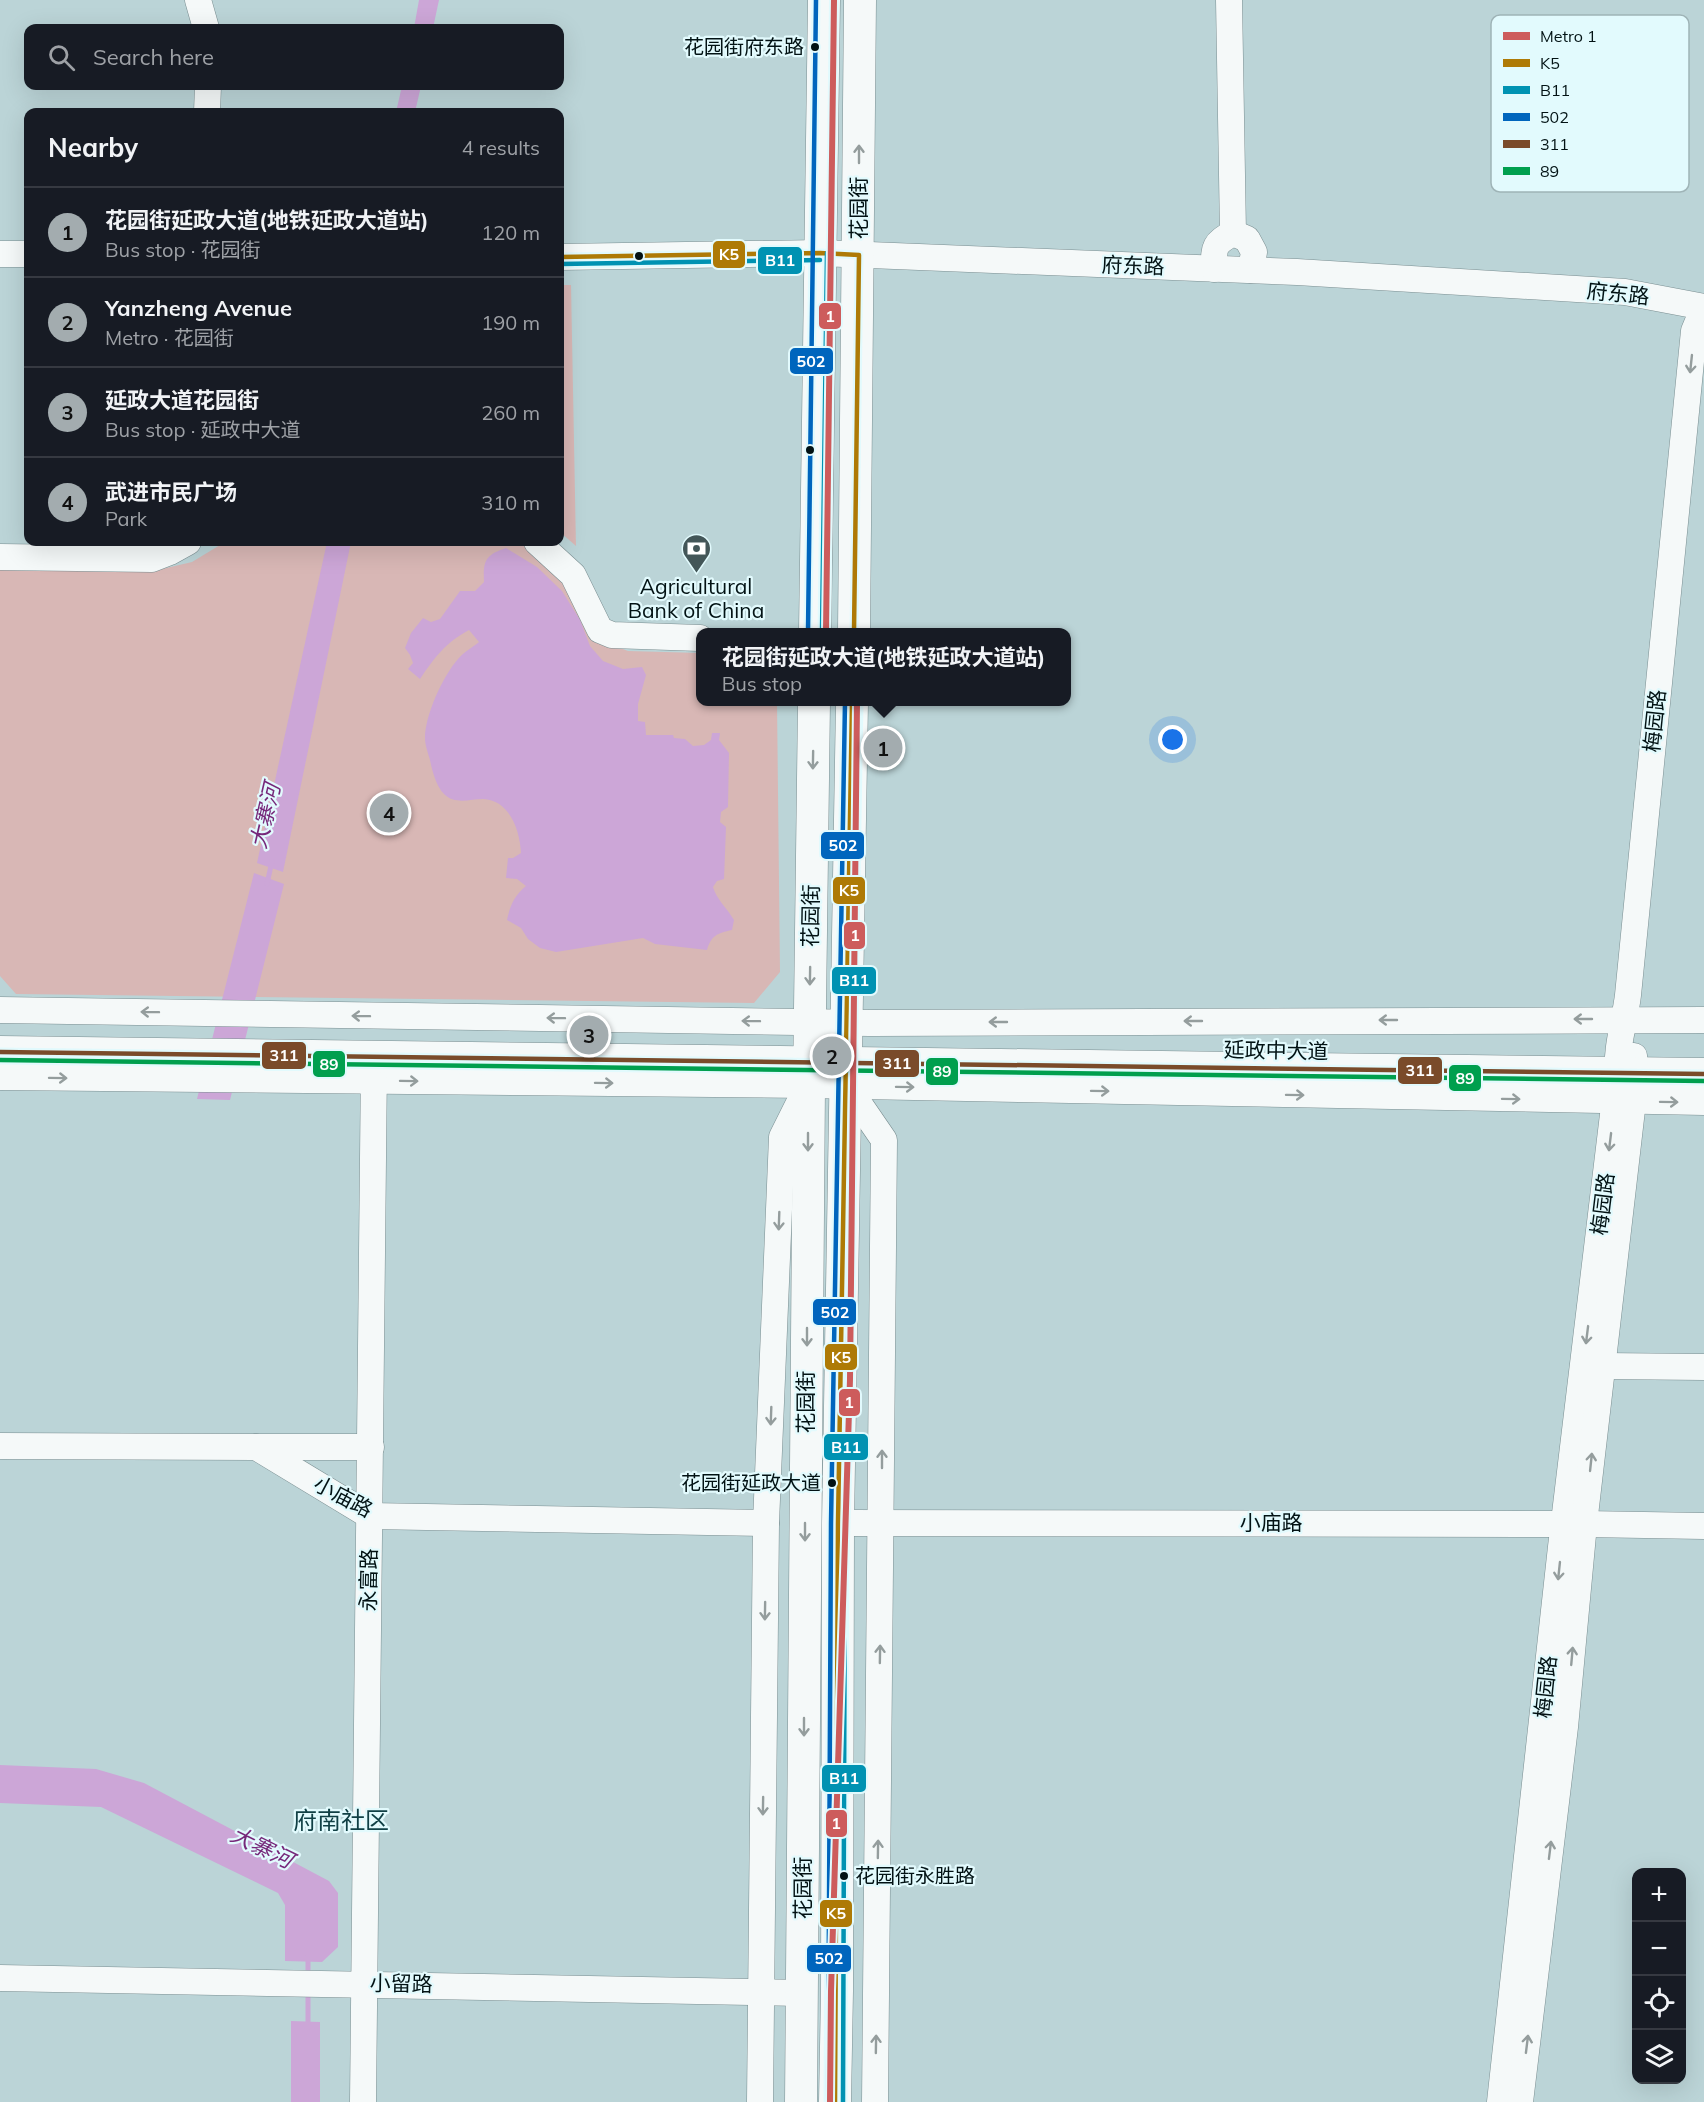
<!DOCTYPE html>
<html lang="en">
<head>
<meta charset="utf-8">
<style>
	:root { --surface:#171b24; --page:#242831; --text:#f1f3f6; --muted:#9ea1a6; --line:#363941; --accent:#a3acaf }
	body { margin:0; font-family:Mulish,"Noto Sans SC",sans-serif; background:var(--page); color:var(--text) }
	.controls { position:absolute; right:18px; bottom:18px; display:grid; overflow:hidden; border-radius:12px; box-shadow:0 6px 24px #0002 }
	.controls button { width:54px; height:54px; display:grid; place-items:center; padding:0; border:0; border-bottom:2px solid var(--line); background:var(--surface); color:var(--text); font:30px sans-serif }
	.you { position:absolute; left:1173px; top:740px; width:21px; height:21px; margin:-15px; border:4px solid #fff; border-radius:50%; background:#1a73e8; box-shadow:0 0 0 9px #1a73e833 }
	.badge { display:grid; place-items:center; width:39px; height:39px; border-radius:50%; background:var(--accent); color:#111; font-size:20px; font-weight:700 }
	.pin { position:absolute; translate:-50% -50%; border:3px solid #fff; box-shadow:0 2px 6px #0006 }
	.popup { position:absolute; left:696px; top:628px; width:375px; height:78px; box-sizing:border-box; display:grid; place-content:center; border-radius:12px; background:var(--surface); filter:drop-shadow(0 2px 4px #0005); font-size:20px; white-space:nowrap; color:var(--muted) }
	.popup b { font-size:22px; color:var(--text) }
	.popup::after { content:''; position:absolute; left:50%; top:100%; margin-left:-12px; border:12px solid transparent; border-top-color:var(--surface) }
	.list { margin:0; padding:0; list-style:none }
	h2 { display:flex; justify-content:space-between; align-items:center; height:78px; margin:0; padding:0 24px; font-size:26px }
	h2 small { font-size:20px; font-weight:400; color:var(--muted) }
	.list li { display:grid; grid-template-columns:39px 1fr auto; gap:18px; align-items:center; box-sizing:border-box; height:90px; padding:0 24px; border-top:2px solid var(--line) }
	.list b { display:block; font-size:22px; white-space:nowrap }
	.list p { margin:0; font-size:20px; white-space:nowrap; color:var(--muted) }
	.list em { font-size:20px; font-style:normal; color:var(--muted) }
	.icon { flex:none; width:33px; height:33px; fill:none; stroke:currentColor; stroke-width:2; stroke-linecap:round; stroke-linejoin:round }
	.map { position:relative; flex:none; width:1704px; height:2102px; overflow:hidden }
	.search { position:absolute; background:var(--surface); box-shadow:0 6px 24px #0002; left:24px; top:24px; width:540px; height:66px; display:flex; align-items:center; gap:15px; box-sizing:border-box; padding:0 21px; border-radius:12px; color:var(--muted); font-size:22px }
	.panel { position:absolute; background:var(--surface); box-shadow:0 6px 24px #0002; left:24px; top:108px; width:540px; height:438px; border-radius:12px }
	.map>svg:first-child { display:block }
	.green { fill:#d8b7b5 }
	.water { fill:#cca6d7 }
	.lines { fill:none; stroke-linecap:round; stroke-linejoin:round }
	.stream { stroke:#cca6d7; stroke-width:5 }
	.minor-casing { stroke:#7a8e91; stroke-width:27 }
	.major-casing { stroke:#7a8e91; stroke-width:33 }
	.minor { stroke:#f5f9f9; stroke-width:26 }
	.major { stroke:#f5f9f9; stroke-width:32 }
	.bus-1-casing { stroke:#e2fafd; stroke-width:9 }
	.bus-2-casing { stroke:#e2fafd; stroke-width:9 }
	.bus-3-casing { stroke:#e2fafd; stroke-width:9 }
	.bus-4-casing { stroke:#e2fafd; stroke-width:9 }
	.bus-5-casing { stroke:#e2fafd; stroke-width:9 }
	.bus-1 { stroke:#ae7a06; stroke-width:4.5 }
	.bus-2 { stroke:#0092b2; stroke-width:4.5 }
	.bus-3 { stroke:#0065bd; stroke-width:4.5 }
	.bus-4 { stroke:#7a4b2a; stroke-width:4.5 }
	.bus-5 { stroke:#009f4e; stroke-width:4.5 }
	.metro-1-casing { stroke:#e2fafd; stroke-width:10 }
	.metro-1 { stroke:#cd5c5c; stroke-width:6 }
	.oneway { stroke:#949d9d }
	.bus-dot { fill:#021214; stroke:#e2fafd; stroke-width:2 }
	.labels { text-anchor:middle; stroke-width:4.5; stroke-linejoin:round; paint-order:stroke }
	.bus-label { font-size:20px; fill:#021214; stroke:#e2fafd; text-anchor:end }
	.street-label { font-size:21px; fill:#021214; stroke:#e2fafd }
	.poi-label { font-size:21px; fill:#021214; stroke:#e2fafd }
	.water-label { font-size:22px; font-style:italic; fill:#76287a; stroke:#e2fafd }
	.quarter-label { font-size:24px; fill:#114045; stroke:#e2fafd }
	.key { fill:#e2fafd; stroke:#9fb4b7; stroke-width:1.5 }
	.key-label { font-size:16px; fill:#021214 }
	.line-badge { stroke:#e2fafd; stroke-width:2 }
	.badge-label { font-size:16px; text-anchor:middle; font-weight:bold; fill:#fff }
</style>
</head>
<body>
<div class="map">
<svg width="1704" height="2102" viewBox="0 0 1704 2102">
	<rect width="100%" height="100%" fill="#bbd4d7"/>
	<!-- green -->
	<g class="green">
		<path d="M560,285h11l5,261 -16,-14z"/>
		<path d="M225,542h306l79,102 18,7 72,2v49h77l3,270 -26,31 -738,-9 -16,-18v-409l4,-3 158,5 30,-7z"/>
	</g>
	<!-- water -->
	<g class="water">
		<path d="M419,0h20l-6,28h-19z"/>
		<path d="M402,86h19l-6,26h-19z"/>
		<path d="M327,542h24l-68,330 -26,-9z"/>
		<path d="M506,548l31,19 25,24 18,29 10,26 13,15 20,8 19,-2 4,8 -8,29v17l7,1 1,13h27l1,3 11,1 8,7 11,-1 7,-5 1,-7h8l-1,7 10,13 -1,54 -7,5 -1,10 6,5 -2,52 -7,2 -4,6c4,13 14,21 21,33l-2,10c-15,3 -21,6 -25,20l-52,-6 -12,-6 -87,14 -16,-4 -12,-9 -7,-11 -14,-8c3,-15 8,-25 19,-34l-9,-7 -11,-1 2,-20h5l8,-5c-1,-22 -11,-53 -38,-54 -13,0 -28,6 -39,-5 -8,-8 -12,-24 -14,-34 -2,-7 -5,-15 -5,-22 0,-23 18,-62 33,-79 6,-7 15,-12 21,-17l-10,-12c-24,13 -34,27 -49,49l-12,-10 5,-6 -3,-8 -5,-7 6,-15 12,-15 8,4 9,-3 20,-28h15l9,-9c-1,-21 1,-27 22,-34z"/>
		<path d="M254,873l30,11 -54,216 -33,-1z"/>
		<path d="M0,1765l96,4 48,14 185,98 9,12v54l-16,15 -37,-1v-56l-7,-12 -177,-86 -101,-4z"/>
		<path d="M291,2021l29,1v80h-29z"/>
	</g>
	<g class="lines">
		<!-- stream -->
		<g class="stream">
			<path d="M267,884l5,-23"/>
			<path d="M308,1957v20"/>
			<path d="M308,1990v38"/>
		</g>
		<defs>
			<g id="minor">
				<path d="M198,0l8,28"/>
				<path d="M1229,0l4,233"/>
				<path d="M207,112l1,-26"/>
				<path d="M0,254h28"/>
				<path d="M560,257l260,-4 477,19 328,20 79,15"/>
				<path d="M1214,269c0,-22 -1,-25 19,-36l14,6 7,13 -3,18"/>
				<path d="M537,542l36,33 27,55 12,5 88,3"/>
				<path d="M0,557l152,2 18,-7 18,-10"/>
				<path d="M0,1010l870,13 834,-3"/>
				<path d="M0,1077l809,8 895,17"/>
				<path d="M847,1086l37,54 -9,962"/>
				<path d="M1602,1366l102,1"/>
				<path d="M0,1446l256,1 114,69 396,7"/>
				<path d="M257,1447h114"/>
				<path d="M838,1523l746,1 120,2"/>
				<path d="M0,1978l803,15"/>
				<path d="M363,2102l11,-1038"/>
				<path d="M760,2102l6,-579 16,-386 26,-52"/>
				<path d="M1500,2102l61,-555 57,-474c-2,-27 7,-52 10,-78l66,-664 10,-24"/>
				<path d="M1520,2102l45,-375 19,-203 49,-423 3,-28 -2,-17"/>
			</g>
			<g id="major">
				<path d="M815,632l9,-632"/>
				<path d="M854,632l6,-632"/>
				<path d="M0,1052l1704,22"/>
				<path d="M801,2102l8,-1017 5,-383"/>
				<path d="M835,2102l2,-111 1,-468 14,-821"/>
			</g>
		</defs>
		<!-- minor casing -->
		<use href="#minor" class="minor-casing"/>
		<!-- major casing -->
		<use href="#major" class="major-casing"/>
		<!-- minor -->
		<use href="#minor" class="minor"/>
		<!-- major -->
		<use href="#major" class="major"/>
		<defs>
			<g id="bus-1">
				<path d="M560,257l260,-4 39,2 -5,377"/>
				<path d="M835,2102l3,-579 14,-821"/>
			</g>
			<g id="bus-2">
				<path d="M560,264l260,-4"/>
				<path d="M822,632l5,-379"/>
				<path d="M843,2102l2,-579 14,-821"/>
			</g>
			<g id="bus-3">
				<path d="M808,632l8,-632"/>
				<path d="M828,2102l3,-579 14,-821"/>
			</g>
			<path id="bus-4" d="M0,1052l1704,22"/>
			<path id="bus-5" d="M0,1060l1704,21"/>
		</defs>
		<!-- bus-1 casing -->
		<use href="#bus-1" class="bus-1-casing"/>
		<!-- bus-2 casing -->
		<use href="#bus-2" class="bus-2-casing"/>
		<!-- bus-3 casing -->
		<use href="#bus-3" class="bus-3-casing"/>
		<!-- bus-4 casing -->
		<use href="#bus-4" class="bus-4-casing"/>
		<!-- bus-5 casing -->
		<use href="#bus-5" class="bus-5-casing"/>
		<!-- bus-1 -->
		<use href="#bus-1" class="bus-1"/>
		<!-- bus-2 -->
		<use href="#bus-2" class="bus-2"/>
		<!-- bus-3 -->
		<use href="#bus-3" class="bus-3"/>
		<!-- bus-4 -->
		<use href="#bus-4" class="bus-4"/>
		<!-- bus-5 -->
		<use href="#bus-5" class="bus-5"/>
		<defs>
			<g id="metro-1">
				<path d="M826,632l8,-632"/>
				<path d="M830,2102l1,-111 19,-612 7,-677"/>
			</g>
		</defs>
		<!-- metro-1 casing -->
		<use href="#metro-1" class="metro-1-casing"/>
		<!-- metro-1 -->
		<use href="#metro-1" class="metro-1"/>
	</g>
	<!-- one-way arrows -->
	<defs><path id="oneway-shaft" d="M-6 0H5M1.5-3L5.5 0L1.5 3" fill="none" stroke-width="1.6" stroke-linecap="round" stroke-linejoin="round" transform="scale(1.5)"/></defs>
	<g class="oneway">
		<use href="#oneway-shaft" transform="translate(859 154) rotate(-90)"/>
		<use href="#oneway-shaft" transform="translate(1691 364) rotate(96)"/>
		<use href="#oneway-shaft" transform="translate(813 760) rotate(91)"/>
		<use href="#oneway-shaft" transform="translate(810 976) rotate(91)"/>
		<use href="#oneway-shaft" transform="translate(150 1012) rotate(-179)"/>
		<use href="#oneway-shaft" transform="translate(361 1016) rotate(-179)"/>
		<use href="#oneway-shaft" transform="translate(556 1018) rotate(-179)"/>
		<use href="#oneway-shaft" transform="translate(1583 1019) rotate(180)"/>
		<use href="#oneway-shaft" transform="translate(1388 1020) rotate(180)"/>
		<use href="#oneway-shaft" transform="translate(751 1021) rotate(-179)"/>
		<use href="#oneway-shaft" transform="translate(1193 1021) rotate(180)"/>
		<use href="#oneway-shaft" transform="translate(998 1022) rotate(180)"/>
		<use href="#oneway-shaft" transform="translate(58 1078) rotate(1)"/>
		<use href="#oneway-shaft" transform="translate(409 1081) rotate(1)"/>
		<use href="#oneway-shaft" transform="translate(604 1083) rotate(1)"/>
		<use href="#oneway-shaft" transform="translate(905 1087) rotate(1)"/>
		<use href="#oneway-shaft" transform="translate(1100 1091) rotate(1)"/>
		<use href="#oneway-shaft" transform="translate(1295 1095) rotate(1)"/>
		<use href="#oneway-shaft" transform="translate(1511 1099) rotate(1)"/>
		<use href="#oneway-shaft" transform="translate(1669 1102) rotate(1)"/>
		<use href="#oneway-shaft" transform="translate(808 1142) rotate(90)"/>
		<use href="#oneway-shaft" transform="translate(1610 1142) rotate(97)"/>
		<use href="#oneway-shaft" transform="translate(779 1221) rotate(92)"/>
		<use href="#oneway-shaft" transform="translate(1587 1335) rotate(97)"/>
		<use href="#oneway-shaft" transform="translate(807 1337) rotate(90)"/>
		<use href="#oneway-shaft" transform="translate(771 1416) rotate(92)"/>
		<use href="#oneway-shaft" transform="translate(882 1459) rotate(-90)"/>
		<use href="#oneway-shaft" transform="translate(1591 1462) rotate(-84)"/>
		<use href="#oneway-shaft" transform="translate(805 1532) rotate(90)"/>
		<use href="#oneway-shaft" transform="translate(1559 1571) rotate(96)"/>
		<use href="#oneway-shaft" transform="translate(765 1611) rotate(91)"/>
		<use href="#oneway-shaft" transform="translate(880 1654) rotate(-89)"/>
		<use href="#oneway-shaft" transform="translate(1572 1656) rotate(-85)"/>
		<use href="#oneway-shaft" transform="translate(804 1727) rotate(90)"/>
		<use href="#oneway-shaft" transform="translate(763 1806) rotate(91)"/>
		<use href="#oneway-shaft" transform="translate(878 1849) rotate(-89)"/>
		<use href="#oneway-shaft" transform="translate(1550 1850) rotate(-83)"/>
		<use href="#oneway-shaft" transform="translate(876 2044) rotate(-89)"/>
		<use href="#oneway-shaft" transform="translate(1527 2044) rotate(-83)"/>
	</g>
	<!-- icons -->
	<defs>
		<symbol id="bank-pin" viewBox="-11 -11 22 30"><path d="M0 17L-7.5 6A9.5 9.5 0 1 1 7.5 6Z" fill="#435658" stroke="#e2fafd"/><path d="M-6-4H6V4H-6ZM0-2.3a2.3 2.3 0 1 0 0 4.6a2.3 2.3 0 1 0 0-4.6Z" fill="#fff"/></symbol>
	</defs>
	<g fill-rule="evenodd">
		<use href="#bank-pin" x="680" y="532" width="33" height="45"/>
	</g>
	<!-- markers -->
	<g class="bus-dot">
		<circle cx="815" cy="47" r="5"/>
		<circle cx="639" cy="256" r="5"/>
		<circle cx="810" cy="450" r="5"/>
		<circle cx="832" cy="1483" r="5"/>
		<circle cx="844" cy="1876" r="5"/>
	</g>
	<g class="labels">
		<!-- bus labels -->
		<g class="bus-label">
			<text x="804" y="54">花园街府东路</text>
			<text x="821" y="1490">花园街延政大道</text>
			<text x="855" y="1883" text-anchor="start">花园街永胜路</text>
		</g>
		<!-- street labels -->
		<g class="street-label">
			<text transform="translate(859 208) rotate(-90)" y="7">花园街</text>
			<text transform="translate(1133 266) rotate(2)" y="7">府东路</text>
			<text transform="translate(1618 294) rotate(6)" y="7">府东路</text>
			<text transform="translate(1655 721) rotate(-84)" y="7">梅园路</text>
			<text transform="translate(811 916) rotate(-89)" y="7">花园街</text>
			<text transform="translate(1276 1051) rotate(1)" y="7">延政中大道</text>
			<text transform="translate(1603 1204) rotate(-83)" y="7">梅园路</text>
			<text transform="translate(806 1402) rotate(-90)" y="7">花园街</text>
			<text transform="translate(343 1497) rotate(28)" y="7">小庙路</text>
			<text x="1271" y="1530">小庙路</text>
			<text transform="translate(369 1580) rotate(-89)" y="7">永富路</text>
			<text transform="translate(1546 1687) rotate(-84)" y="7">梅园路</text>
			<text transform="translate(803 1888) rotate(-90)" y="7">花园街</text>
			<text transform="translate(401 1984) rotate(1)" y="7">小留路</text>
		</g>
		<!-- poi labels -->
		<g class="poi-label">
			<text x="696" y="594">Agricultural<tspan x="696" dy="24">Bank of China</tspan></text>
		</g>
		<!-- water labels -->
		<g class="water-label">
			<text transform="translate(265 816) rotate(-77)" y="8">大寨河</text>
			<text transform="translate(262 1847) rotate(26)" y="8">大寨河</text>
		</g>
		<!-- quarter labels -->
		<g class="quarter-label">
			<text x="341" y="1829">府南社区</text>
		</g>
	</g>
	<!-- legend -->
	<rect x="1491" y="15" width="198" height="177" rx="9" class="key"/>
	<rect x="1503" y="32" width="27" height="8" fill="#cd5c5c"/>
	<rect x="1503" y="59" width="27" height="8" fill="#ae7a06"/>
	<rect x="1503" y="86" width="27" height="8" fill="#0092b2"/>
	<rect x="1503" y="113" width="27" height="8" fill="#0065bd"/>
	<rect x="1503" y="140" width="27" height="8" fill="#7a4b2a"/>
	<rect x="1503" y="167" width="27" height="8" fill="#009f4e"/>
	<g class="key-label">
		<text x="1540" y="42">Metro 1</text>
		<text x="1540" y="69">K5</text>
		<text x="1540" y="96">B11</text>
		<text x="1540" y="123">502</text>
		<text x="1540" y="150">311</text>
		<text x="1540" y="177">89</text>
	</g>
	<g class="line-badge">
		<rect x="712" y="240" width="34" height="29" rx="6" fill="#ae7a06"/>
		<rect x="757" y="246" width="46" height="29" rx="6" fill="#0092b2"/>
		<rect x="818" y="302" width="24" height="28" rx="6" fill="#cd5c5c"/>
		<rect x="789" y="347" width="45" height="28" rx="6" fill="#0065bd"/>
		<rect x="820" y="831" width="45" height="29" rx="6" fill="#0065bd"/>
		<rect x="832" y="876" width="34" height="29" rx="6" fill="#ae7a06"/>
		<rect x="843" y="921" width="23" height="29" rx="6" fill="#cd5c5c"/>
		<rect x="831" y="966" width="46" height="29" rx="6" fill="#0092b2"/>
		<rect x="261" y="1041" width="46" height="29" rx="6" fill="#7a4b2a"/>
		<rect x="874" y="1049" width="46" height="29" rx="6" fill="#7a4b2a"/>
		<rect x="312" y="1050" width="34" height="28" rx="6" fill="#009f4e"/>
		<rect x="1397" y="1056" width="46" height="29" rx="6" fill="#7a4b2a"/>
		<rect x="925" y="1057" width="34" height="29" rx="6" fill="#009f4e"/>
		<rect x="1448" y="1064" width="34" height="28" rx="6" fill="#009f4e"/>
		<rect x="812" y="1298" width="45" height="28" rx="6" fill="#0065bd"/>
		<rect x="824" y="1343" width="34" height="28" rx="6" fill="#ae7a06"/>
		<rect x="838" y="1388" width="23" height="29" rx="6" fill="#cd5c5c"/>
		<rect x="823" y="1433" width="46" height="28" rx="6" fill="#0092b2"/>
		<rect x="821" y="1764" width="46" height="29" rx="6" fill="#0092b2"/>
		<rect x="825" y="1809" width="23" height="29" rx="6" fill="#cd5c5c"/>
		<rect x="819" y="1899" width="34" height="29" rx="6" fill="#ae7a06"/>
		<rect x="806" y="1944" width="46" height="29" rx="6" fill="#0065bd"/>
	</g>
	<g class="badge-label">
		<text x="729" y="260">K5</text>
		<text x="780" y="266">B11</text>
		<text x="830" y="322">1</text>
		<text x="811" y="367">502</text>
		<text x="843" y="851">502</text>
		<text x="849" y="896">K5</text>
		<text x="855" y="941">1</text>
		<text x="854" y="986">B11</text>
		<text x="284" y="1061">311</text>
		<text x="897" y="1069">311</text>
		<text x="329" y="1070">89</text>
		<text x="1420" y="1076">311</text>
		<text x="942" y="1077">89</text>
		<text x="1465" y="1084">89</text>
		<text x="835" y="1318">502</text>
		<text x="841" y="1363">K5</text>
		<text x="849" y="1408">1</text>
		<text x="846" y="1453">B11</text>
		<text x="844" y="1784">B11</text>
		<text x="836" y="1829">1</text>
		<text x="836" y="1919">K5</text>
		<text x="829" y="1964">502</text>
	</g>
</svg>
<div class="controls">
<button>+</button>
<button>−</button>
<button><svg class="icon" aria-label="locate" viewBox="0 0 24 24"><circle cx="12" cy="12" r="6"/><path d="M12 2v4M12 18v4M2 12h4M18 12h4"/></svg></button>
<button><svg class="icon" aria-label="layers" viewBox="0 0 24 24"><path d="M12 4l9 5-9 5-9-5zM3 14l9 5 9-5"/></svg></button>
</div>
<div class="you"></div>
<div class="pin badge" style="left:883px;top:748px">1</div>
<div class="popup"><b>花园街延政大道(地铁延政大道站)</b>Bus stop</div>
<div class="pin badge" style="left:832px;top:1056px">2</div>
<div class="pin badge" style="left:589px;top:1035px">3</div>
<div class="pin badge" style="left:389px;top:813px">4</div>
<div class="search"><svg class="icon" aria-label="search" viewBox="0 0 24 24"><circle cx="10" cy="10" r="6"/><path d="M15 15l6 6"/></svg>Search here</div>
<section class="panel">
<h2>Nearby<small>4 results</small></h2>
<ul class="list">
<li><span class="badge">1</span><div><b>花园街延政大道(地铁延政大道站)</b><p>Bus stop · 花园街</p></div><em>120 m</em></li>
<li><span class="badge">2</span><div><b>Yanzheng Avenue</b><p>Metro · 花园街</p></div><em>190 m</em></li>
<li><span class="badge">3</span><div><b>延政大道花园街</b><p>Bus stop · 延政中大道</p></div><em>260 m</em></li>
<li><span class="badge">4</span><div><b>武进市民广场</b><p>Park</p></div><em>310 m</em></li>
</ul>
</section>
</div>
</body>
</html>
